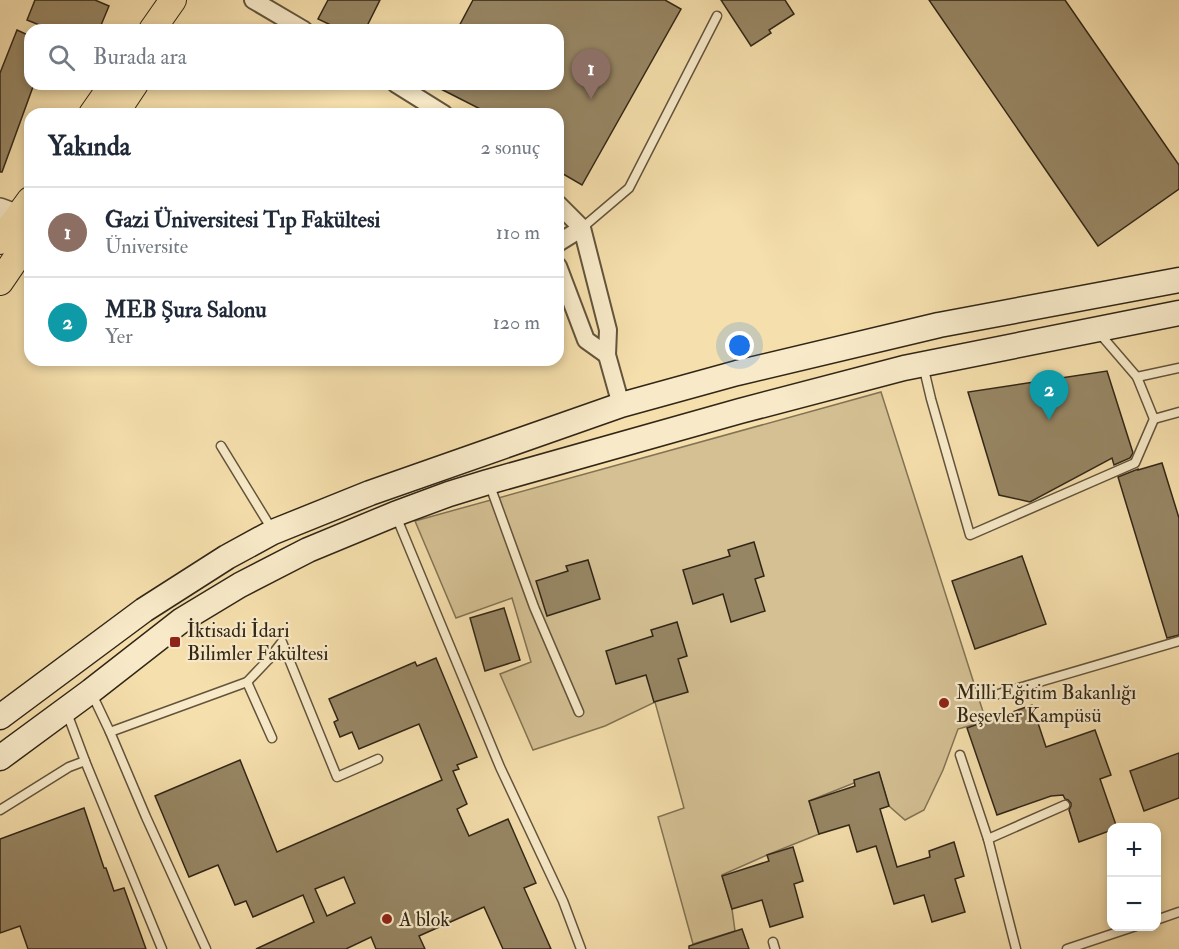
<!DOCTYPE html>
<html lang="tr">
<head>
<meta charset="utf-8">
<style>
	:root { --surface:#fff; --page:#f2f2f3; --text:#1f2937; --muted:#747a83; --line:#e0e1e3; --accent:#8f2418 }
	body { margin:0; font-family:"IM FELL Double Pica",serif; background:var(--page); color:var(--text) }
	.controls { position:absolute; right:18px; bottom:18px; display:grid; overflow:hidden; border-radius:12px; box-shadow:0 3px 9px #0003 }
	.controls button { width:54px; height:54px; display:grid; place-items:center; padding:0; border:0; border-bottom:2px solid var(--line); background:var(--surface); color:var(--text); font:30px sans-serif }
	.you { position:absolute; left:740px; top:346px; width:21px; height:21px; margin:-15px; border:4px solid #fff; border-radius:50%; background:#1a73e8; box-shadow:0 0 0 9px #1a73e833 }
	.badge { display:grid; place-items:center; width:39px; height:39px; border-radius:50%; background:var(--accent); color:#fff; font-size:20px; font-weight:700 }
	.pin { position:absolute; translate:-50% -50px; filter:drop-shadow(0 2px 3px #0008) }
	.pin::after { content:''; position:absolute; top:32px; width:21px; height:18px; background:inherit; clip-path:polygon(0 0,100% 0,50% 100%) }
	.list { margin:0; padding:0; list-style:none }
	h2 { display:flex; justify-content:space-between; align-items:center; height:78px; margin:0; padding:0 24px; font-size:26px }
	h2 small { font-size:20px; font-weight:400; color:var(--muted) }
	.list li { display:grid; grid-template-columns:39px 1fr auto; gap:18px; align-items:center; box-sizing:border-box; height:90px; padding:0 24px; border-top:2px solid var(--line) }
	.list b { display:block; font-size:22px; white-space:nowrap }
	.list p { margin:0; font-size:20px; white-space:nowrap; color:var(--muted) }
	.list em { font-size:20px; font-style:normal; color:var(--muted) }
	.icon { flex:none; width:33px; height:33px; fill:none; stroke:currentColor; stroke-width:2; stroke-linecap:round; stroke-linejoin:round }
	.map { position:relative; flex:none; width:1179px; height:949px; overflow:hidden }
	.search { position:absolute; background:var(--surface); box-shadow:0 3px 9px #0003; left:24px; top:24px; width:540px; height:66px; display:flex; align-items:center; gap:15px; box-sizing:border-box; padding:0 21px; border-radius:18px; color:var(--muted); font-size:22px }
	.panel { position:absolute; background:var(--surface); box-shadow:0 3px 9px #0003; left:24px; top:108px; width:540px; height:258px; border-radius:18px }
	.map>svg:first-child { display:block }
	.green { fill:#d4c093; stroke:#827355; stroke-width:1.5 }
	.building { fill:#978664; stroke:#312617; stroke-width:1.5; fill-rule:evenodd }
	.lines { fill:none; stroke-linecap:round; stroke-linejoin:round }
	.service-casing { stroke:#62543c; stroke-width:11 }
	.minor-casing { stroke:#62543c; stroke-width:20 }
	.tertiary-casing { stroke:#62543c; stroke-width:24 }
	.secondary-casing { stroke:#312617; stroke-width:27 }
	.primary-casing { stroke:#312617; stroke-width:28 }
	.service { stroke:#f8eac9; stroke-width:8 }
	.minor { stroke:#f8eac9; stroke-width:16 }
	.tertiary { stroke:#f8eac9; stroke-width:21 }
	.secondary { stroke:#f8eac9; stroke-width:24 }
	.primary { stroke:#f5dfac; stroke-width:26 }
	.poi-dot { fill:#8f2418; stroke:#f8eac9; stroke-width:2 }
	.labels { text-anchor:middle; stroke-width:4.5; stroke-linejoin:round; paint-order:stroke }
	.poi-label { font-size:20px; fill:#312617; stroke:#f8eac9; text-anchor:start }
</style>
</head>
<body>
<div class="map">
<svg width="1179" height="949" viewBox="0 0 1179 949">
	<rect width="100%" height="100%" fill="#f5dfac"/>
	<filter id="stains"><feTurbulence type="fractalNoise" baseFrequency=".00333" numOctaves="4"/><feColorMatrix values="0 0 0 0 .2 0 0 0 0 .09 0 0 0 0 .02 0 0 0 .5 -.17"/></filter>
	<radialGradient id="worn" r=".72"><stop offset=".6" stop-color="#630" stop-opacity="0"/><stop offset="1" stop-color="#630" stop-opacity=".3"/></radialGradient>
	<!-- green -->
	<path class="green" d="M881,392l105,329 -28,8 -15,41 -19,40 -19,10 -16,-14 -10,-33 -70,28 10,33 -52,21 -45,20 10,34 3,22 -42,13 -35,-127 26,-9 -29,-106 -50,24 -72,24 -33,-76 31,-12 -19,-64 -56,20 -41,-97z"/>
	<!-- building -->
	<g class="building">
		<path d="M35,0h60l14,6 -10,24h-47l-25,-10z"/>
		<path d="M328,0h52l-15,30h-24l-23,-11z"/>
		<path d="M473,0h192l16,9 -99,176 -24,-14v-57h-68l-59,-30h127v-54h-101z"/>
		<path d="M721,0h64l9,14 -25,16 2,3 -20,13z"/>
		<path d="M929,0h136l114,165v24l-81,57z"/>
		<path d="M17,30l13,6v48h4l-32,88h-2v-99z"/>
		<path d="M1107,371l26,82 -3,5 -16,7 -2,-7 -82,44 -31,-7 -31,-103z"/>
		<path d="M1162,463l17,55v117l-12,3 -49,-161 20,-8v1z"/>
		<path d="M754,542l10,34 -9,3 10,32 -34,11 -8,-28 -30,10 -10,-34 47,-14 -2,-6z"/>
		<path d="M1022,556l24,68 -71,25 -23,-68z"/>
		<path d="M588,560l12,39 -53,17 -11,-35 32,-10 -2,-5z"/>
		<path d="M504,608l16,52 -35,11 -15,-53z"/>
		<path d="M677,622l10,34 -9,3 10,33 -34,10 -8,-27 -30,9 -10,-33 47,-15 -2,-6z"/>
		<path d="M436,658l41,99 -20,8 2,4 -6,2 14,33 -10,5 12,27 39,-17 28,64 -12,5 27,61h-48l-19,-42 -65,29 6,13h-49l-5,-12 -25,12h-90l58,-27 -11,-27 -50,22 -7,-16 -11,4 -17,-40 -29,12 -34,-81 85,-36 37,92 165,-72 -23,-56 -60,25 -7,-17 -12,5 -6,-15 4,-2 -9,-21 86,-37 2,4zM344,877l11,26 -28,13 -12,-27z"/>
		<path d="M1032,705l14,42 49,-17 16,45 -11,4 17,49h-5v2l-33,12 -10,-32 2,-4v-3l-3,-3 -3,-1 -2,-4 -12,1 -54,19 -30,-87z"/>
		<path d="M1179,753v45l-35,13 -14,-40z"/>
		<path d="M879,772l10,34 -9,3 17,58 33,-10 -1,-6 25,-9 10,34 -9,3 10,33 -33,10 -8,-27 -30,9 -18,-58 -19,6 -8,-27 -30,9 -10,-33 46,-15 -1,-6z"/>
		<path d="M84,808l20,60h2l8,23 10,-3 22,61h-118l-8,-23 -20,7v-94z"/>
		<path d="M793,847l10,34 -9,3 9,33 -33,10 -8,-27 -30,9 -10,-33 47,-15 -2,-6z"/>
		<path d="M742,929l7,20h-60v-3z"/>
	</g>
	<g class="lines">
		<defs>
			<g id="service">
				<path d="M582,228l47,-40 88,-172"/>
				<path d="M1100,334l37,43 17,42 25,-7"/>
				<path d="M923,365l8,34 39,136 165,-72 19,-44"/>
				<path d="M1137,377l42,-9"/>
				<path d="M221,446l52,85"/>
				<path d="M489,483l45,124 45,105"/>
				<path d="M396,516l104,251 63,134 18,48"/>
				<path d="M247,682l25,56"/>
				<path d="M91,692l19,40 36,85 60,132"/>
				<path d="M995,695l184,-54"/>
				<path d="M67,713l18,48 77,188"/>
				<path d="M110,732l137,-50 21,-22 14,-18 55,135 41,-18"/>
				<path d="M960,755l28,84"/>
				<path d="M0,810l69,-43 16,-6"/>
				<path d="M1156,920l23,-8"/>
				<path d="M773,942l2,7"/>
				<path d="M1016,949l-28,-110 77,-34"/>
				<path d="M1067,949l69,-23"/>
			</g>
			<g id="minor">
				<path d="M253,0l51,30"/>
				<path d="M396,84l48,30"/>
				<path d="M558,204l24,24 26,102 -1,25 14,50"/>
				<path d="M558,243l24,-15"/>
				<path d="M558,266l28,74 21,15"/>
			</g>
			<path id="tertiary" d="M0,209l19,7"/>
			<g id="secondary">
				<path d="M0,717l144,-107 83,-53 46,-25 97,-39 251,-88 116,-32 202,-48 240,-45"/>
				<path d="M0,758l91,-67 91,-71 58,-35 68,-35 87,-36 54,-20 39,-12 252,-71 164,-43 275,-55"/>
			</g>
			<g id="primary">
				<path d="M152,30l21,-30"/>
				<path d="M92,114l21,-30"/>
				<path d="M115,114l20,-30"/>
				<path d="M0,241l30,-41"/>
				<path d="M0,282l30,-44"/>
			</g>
		</defs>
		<!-- service casing -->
		<use href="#service" class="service-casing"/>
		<!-- minor casing -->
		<use href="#minor" class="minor-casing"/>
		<!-- tertiary casing -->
		<use href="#tertiary" class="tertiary-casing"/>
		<!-- secondary casing -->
		<use href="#secondary" class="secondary-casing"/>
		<!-- primary casing -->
		<use href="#primary" class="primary-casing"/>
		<!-- service -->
		<use href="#service" class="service"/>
		<!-- minor -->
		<use href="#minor" class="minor"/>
		<!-- tertiary -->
		<use href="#tertiary" class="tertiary"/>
		<!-- secondary -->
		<use href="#secondary" class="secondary"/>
		<!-- primary -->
		<use href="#primary" class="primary"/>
	</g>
	<!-- markers -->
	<g class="poi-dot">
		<rect x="169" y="636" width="12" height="12" rx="3"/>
		<circle cx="944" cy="703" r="6"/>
		<circle cx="387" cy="919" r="6"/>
	</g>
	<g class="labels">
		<!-- poi labels -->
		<g class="poi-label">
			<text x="187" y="637">İktisadi İdari<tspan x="187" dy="23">Bilimler Fakültesi</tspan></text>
			<text x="956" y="699">Milli Eğitim Bakanlığı<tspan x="956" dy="23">Beşevler Kampüsü</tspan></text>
			<text x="399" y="926">A blok</text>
		</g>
	</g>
	<rect width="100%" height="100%" filter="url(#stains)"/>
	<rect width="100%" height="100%" fill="url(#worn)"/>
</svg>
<div class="controls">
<button>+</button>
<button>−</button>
</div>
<div class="you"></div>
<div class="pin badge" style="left:591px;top:99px;background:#8d6e63">1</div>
<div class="pin badge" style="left:1049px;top:420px;background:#0f9aa8">2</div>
<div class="search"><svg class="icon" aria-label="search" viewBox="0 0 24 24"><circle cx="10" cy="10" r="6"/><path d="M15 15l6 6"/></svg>Burada ara</div>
<section class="panel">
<h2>Yakında<small>2 sonuç</small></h2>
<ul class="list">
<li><span class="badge" style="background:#8d6e63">1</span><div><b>Gazi Üniversitesi Tıp Fakültesi</b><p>Üniversite</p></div><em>110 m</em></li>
<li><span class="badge" style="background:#0f9aa8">2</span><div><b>MEB Şura Salonu</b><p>Yer</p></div><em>120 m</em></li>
</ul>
</section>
</div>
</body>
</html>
